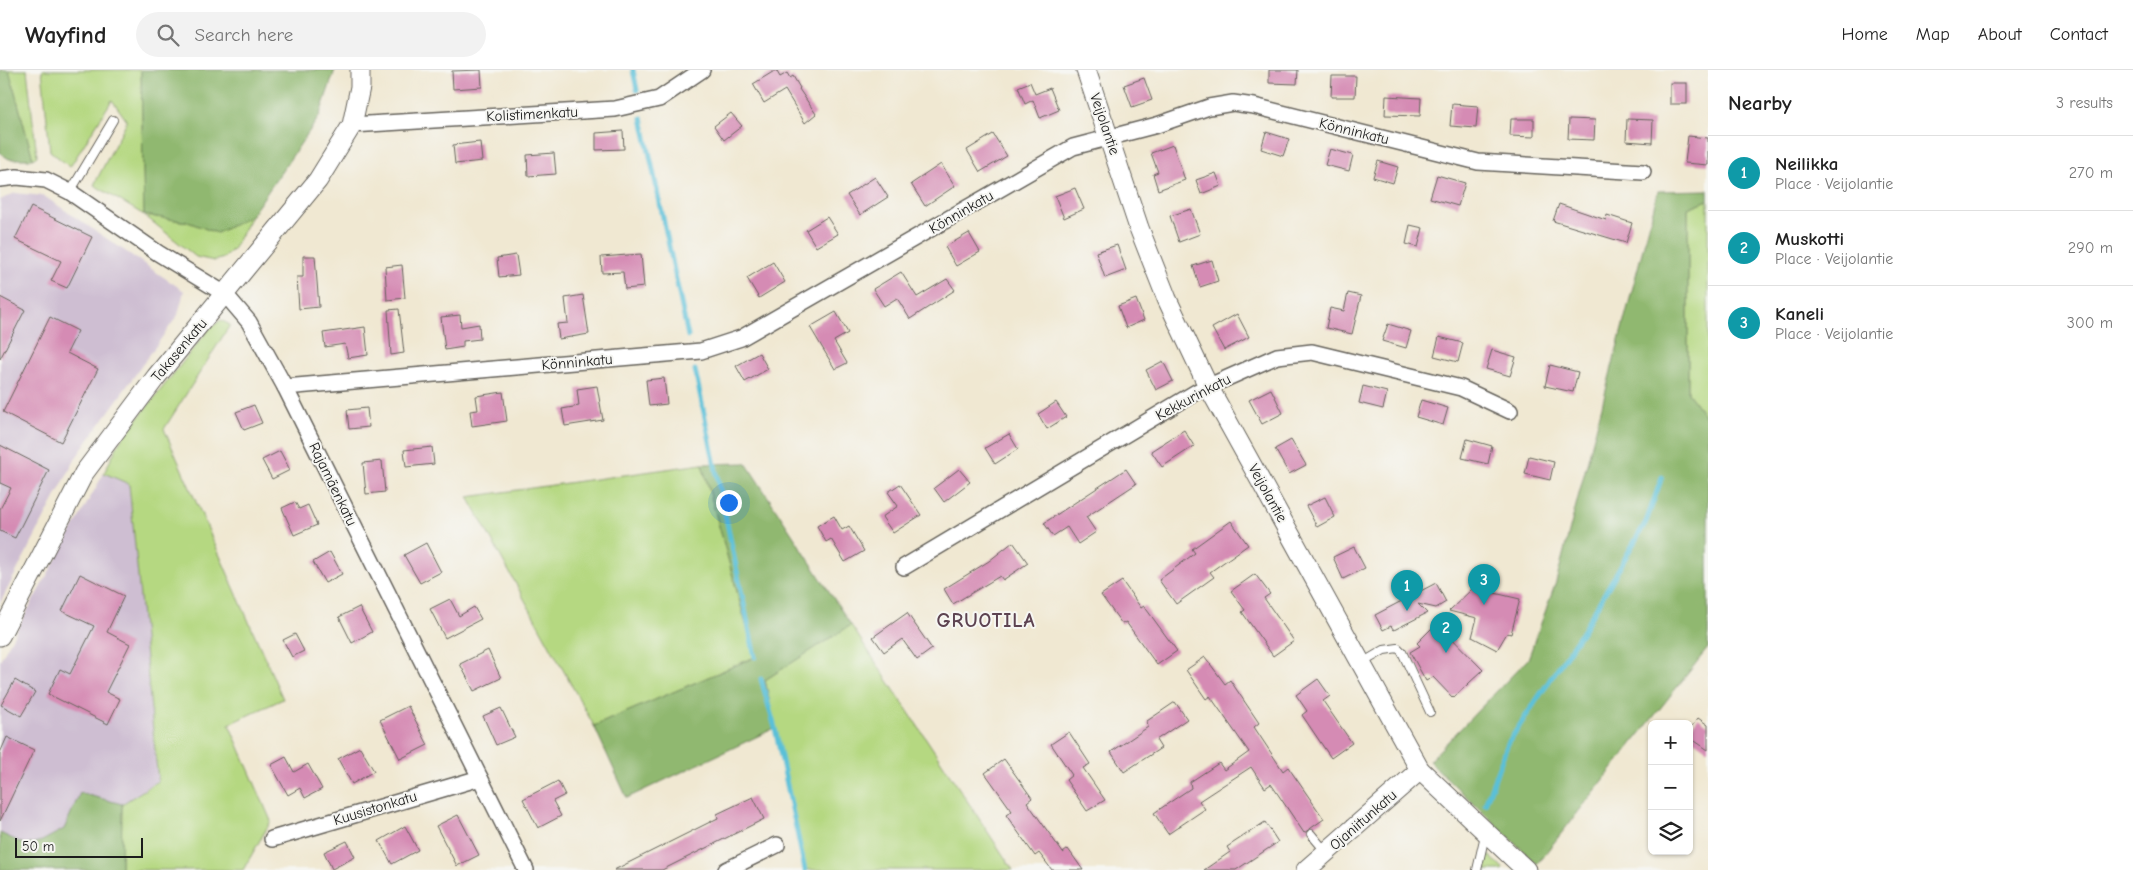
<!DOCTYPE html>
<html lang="en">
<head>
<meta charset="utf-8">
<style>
	:root { --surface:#fff; --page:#f2f2f2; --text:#222; --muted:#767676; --line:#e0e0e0; --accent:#d93025 }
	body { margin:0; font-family:"Comic Neue",sans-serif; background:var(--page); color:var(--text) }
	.controls { position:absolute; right:15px; bottom:15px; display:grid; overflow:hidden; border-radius:8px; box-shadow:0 1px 4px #0004 }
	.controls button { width:45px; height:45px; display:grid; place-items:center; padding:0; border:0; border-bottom:1px solid var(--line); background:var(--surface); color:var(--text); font:25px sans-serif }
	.scale { position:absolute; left:15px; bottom:12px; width:128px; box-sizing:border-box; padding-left:5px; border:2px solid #1c1c1c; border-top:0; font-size:14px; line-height:18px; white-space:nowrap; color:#1c1c1c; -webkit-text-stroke:4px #f6f6f2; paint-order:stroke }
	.you { position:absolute; left:728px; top:432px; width:18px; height:18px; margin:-12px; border:4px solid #fff; border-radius:50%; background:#1a73e8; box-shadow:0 0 0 8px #1a73e833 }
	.badge { display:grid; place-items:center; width:32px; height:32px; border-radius:50%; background:var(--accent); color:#fff; font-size:16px; font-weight:700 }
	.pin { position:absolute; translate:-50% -41px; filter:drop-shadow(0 1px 2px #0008) }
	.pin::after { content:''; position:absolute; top:26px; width:18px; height:15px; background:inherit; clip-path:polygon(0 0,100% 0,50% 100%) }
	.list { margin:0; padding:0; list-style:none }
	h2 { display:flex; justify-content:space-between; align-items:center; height:65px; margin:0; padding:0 20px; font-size:21px }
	h2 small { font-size:16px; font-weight:400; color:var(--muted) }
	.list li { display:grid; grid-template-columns:32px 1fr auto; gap:15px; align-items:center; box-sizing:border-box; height:75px; padding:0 20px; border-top:1px solid var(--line) }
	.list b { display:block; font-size:19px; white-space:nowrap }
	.list p { margin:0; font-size:16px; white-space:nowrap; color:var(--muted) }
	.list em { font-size:16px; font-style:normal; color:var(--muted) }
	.icon { flex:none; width:28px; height:28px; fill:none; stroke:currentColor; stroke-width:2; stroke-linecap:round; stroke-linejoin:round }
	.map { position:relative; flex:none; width:1708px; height:800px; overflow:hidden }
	header { display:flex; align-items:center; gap:30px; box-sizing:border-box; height:70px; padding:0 25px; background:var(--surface); border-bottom:1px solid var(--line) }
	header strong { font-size:24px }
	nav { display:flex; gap:28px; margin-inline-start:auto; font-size:18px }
	.search { width:350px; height:45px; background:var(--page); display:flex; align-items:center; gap:12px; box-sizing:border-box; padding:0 18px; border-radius:28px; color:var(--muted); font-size:19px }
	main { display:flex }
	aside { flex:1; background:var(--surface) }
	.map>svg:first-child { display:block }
	.industrial { fill:#cebed2 }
	.green { fill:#b5d881; stroke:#687a4e }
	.forest { fill:#90b86f; stroke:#566a46 }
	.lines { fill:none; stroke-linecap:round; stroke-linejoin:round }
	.stream { stroke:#5ac0d8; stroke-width:5 }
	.building { fill:#d58bb4 }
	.service-casing { stroke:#66635c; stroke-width:10 }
	.minor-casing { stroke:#66635c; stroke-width:18 }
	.tertiary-casing { stroke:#66635c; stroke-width:21 }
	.service { stroke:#fff; stroke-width:8 }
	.minor { stroke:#fff; stroke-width:15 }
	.tertiary { stroke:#fff; stroke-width:19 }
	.labels { text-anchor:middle; stroke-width:4; stroke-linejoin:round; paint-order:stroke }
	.street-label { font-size:15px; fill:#1c1c1c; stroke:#f6f6f2 }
	.district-label { font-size:20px; font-weight:bold; letter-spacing:1px; fill:#5d4351; stroke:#f6f6f2 }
</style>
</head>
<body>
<header>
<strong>Wayfind</strong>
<div class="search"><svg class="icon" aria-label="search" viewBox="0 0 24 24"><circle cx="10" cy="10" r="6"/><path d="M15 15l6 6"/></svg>Search here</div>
<nav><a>Home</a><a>Map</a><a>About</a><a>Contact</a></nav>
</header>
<main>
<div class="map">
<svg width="1708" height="800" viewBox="0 0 1708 800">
	<rect width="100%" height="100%" fill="#f6f6f2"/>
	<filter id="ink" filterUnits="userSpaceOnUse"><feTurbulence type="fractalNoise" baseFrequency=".02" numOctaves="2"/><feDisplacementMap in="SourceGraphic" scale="10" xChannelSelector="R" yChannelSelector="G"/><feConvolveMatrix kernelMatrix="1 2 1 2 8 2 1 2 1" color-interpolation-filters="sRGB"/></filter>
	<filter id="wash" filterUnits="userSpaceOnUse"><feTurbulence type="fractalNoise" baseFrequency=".0096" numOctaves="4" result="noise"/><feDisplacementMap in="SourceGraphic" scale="20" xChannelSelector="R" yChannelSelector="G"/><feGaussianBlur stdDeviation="1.12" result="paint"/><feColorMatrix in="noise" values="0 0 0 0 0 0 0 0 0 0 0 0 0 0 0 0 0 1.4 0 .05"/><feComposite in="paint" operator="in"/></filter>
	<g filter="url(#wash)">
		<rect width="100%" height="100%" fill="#f0e8d2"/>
		<!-- industrial -->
		<g class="industrial">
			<path d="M15,123l29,3 140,95 -6,24 -101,141 -77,147v-403z"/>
			<path d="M104,403l25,11 29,297 -36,23 -41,-11 -17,36 -22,12 -16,4 -26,-12v-173z"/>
		</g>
		<!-- green -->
		<g class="green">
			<path d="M9,0h18l10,86 -4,3z"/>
			<path d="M42,0h99l3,145 44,7 29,11 34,-17 -17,32 -10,10 -10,3 -18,-4 -52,-42 -50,-30 33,-64 -15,-21 -42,67 -20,-16z"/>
			<path d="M1708,130v220l-20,-27v-185z"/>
			<path d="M221,250l9,5 -66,104 119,270 -54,25 42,97 -28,49h-122l1,-66 36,-23 -29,-297 -25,-11 16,-32 90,-113z"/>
			<path d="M702,394l53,193 -161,69 -126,-229z"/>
			<path d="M851,555l162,245h-208l-40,-190z"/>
			<path d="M1485,782l18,16 -1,2h-20z"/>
		</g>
		<!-- forest -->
		<g class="forest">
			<path d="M0,0h9l24,89h-24l-9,-6z"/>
			<path d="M141,0h194l-16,47 -68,99 -34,17 -29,-11 -44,-7z"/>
			<path d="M1708,120v10l-20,8v185l20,27v228l-171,216 -108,-103 99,-102 28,-77 102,-391z"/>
			<path d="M746,393l105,162 -86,55 10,48 -148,70 -33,-72 161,-69 -53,-193z"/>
			<path d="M80,723l42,11 -1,66h-121v-37l26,12 16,-4 22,-12z"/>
		</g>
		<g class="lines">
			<!-- stream -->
			<g class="stream">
				<path d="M633,0l4,20"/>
				<path d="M642,48l46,218"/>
				<path d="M695,300l60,287"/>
				<path d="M761,609l14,49 30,142"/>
				<path d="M1485,734l23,-61 77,-116 61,-105 16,-45"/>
			</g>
		</g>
		<g id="blocks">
			<!-- building -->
			<g class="building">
				<path d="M481,0l1,17 -29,2 -1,-18z"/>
				<path d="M776,0l4,7 7,-4 3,5 3,-2 7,12 -1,1 17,25 -11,9 -20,-33 -21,13 -11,-19z"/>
				<path d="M1269,0h29l-1,14 -28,-1z"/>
				<path d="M1332,6h24l-1,21h-24z"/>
				<path d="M1144,8l8,22 -20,7 -8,-22z"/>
				<path d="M1030,12l5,12 15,-6 9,22 -19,8 -7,-18 -8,4 -7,-17z"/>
				<rect x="1670" y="13" width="17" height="21"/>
				<path d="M1386,26l35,2 -1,18 -35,-1z"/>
				<path d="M1452,34l26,2 -2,22 -26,-2z"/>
				<path d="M731,43l11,13 -18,14 -10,-14z"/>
				<path d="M1511,49h23v18l-24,-1z"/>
				<path d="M1569,49l26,1 -1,20 -26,-1z"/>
				<path d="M1627,49l26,1 -1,23 -26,-2z"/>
				<path d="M623,61l1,18 -28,1v-17z"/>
				<path d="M1266,62l23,7 -6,17 -22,-7z"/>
				<path d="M993,64l14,22 -27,16 -13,-22z"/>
				<path d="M1688,66l20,2v27l-23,-2z"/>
				<path d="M480,72l2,19 -27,3 -2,-19z"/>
				<path d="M1173,75l12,35 -27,10 -5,-16 5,-2 -7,-19z"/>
				<path d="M1330,79l23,6 -4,16 -24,-6z"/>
				<path d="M554,83l2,21 -28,2 -1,-21z"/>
				<path d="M1378,91l20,6 -5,16 -20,-6z"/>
				<path d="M941,94l14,22 -30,20 -14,-22z"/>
				<path d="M1216,103l5,13 -20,8 -5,-14z"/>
				<path d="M1437,105l28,8 -7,23 -28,-8z"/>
				<path d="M875,107l13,20 -28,18 -13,-20z"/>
				<path d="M1075,118l9,21 -20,9 -9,-22z"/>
				<path d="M1559,134l47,16 1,-5 25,8 -6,20 -73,-22z"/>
				<path d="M31,137l61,30 -25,51 -16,-7 10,-20 -46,-22z"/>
				<path d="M1191,139l9,25 -21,8 -9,-26z"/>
				<path d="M827,147l11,17 -22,13 -10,-17z"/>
				<path d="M1410,155l13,3 -5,19 -12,-3z"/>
				<path d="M969,163l11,19 -24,14 -11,-19z"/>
				<path d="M1117,175l9,25 -21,8 -9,-26z"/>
				<path d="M641,184l3,33 -19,2 -2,-17 -21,1 -1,-16z"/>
				<path d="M516,185l3,20 -20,2 -2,-19z"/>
				<path d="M303,186h12l4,51 -20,2 -2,-32h6z"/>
				<path d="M1212,190l6,21 -18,6 -7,-21z"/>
				<path d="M773,192l12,20 -26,16 -12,-20z"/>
				<path d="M402,195l3,33 -18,2 -2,-33z"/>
				<path d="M901,202l16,25 30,-18 8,11 -45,29 -13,-21 -13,8 -11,-17z"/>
				<path d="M1348,223l13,3 -9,38 -26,-6 4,-20 14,3z"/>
				<path d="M583,225l6,39 -30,5 -2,-15 11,-1 -3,-25z"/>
				<path d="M0,227l25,13 -25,49z"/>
				<path d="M1136,229l8,21 -18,8 -8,-22z"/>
				<path d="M399,239l5,44 -13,2 -3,-45z"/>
				<path d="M836,242l12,21 -14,8 13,22 -12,6 -25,-42z"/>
				<path d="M1237,244l12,23 -25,13 -12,-22z"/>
				<path d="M460,245l1,12 18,-3 1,15 -17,2v6l-18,3 -4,-33z"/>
				<path d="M50,247l28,14 -11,22 31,16 -37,73 -58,-30z"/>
				<path d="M1388,254l23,7 -5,17 -24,-7z"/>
				<path d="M365,257l3,28 -20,3 -3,-14 -20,3 -2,-14z"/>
				<path d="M1439,267l24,6 -5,19 -24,-6z"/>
				<path d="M1492,280l24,7 -6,19 -24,-7z"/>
				<path d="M759,283l9,16 -23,13 -9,-16z"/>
				<path d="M1163,291l10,20 -17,9 -10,-20z"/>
				<path d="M1550,295l28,7 -5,20 -28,-6z"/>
				<path d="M664,308l3,26 -18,2 -3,-26z"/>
				<path d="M597,316l6,34 -38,6 -3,-17 17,-3 -2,-17z"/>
				<path d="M1363,316l24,6 -4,17 -24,-6z"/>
				<path d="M1271,319l12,24 -21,11 -13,-24z"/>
				<path d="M503,322l4,29 -35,5 -2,-15 8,-1 -2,-14z"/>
				<path d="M1421,330l27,8 -5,17 -27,-8z"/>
				<path d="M1056,332l10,15 -19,12 -9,-15z"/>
				<path d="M254,335l8,18 -18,7 -8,-18z"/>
				<path d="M367,338l2,19 -20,2 -2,-19z"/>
				<path d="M1184,360l10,16 -32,21 -11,-16z"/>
				<path d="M1009,364l9,15 -23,15 -10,-16z"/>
				<path d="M1467,369l25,7 -4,18 -26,-6z"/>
				<path d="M1291,370l15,25 -17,9 -14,-25z"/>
				<path d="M0,375l49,25 -34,68 -15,-7v-22l11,-21 -11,-5z"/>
				<path d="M432,377l2,17 -28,3 -2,-17z"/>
				<path d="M280,381l10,19 -18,9 -10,-19z"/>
				<path d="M1529,386l25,6 -4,18 -25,-6z"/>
				<path d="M382,391l3,31 -19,2 -3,-31z"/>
				<path d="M959,399l11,13 -26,20 -10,-14z"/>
				<path d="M1126,399l10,15 -50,33 10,15 -18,12 -11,-17 -14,9 -9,-13z"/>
				<path d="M900,414l21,31 -28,18 -11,-16 16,-11 -10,-14z"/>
				<path d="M1325,427l10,20 -18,10 -11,-21z"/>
				<path d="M295,432l4,7 9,-4 9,20 -23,10 -12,-27z"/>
				<path d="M834,446l8,14 7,-4 15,25 -19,11 -14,-23 -5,3 -9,-16z"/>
				<path d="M1231,451l17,24 -38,27 4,5 -38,27 -17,-24 36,-27 -3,-4z"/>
				<path d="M1013,472l15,21 -25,17 -3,-4 -47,28 -9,-15 45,-28z"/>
				<path d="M426,473l15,29 -21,11 -16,-28z"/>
				<path d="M1354,477l11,21 -22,11 -10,-22z"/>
				<path d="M330,482l12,22 -17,9 -12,-21z"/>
				<path d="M80,504l44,22 -17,36 23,12 -24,48 14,7 -12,25 -60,-30 12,-25 10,5 24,-48 -32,-15z"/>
				<path d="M1255,504l15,20 -6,4 30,43 -21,15 -31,-44 3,-2 -14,-19z"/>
				<path d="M1122,511l19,27 3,-2 33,45 -20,14 -31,-43 -4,2 -21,-29z"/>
				<path d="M1436,513l10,19 -10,6 -18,-4 9,9 -33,17 -3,-4 -8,4 -8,-15z"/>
				<path d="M1473,518l47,11 -9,35 -4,-1 -10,17 -25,-13 5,-19 -28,-7z"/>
				<path d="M450,529l9,17 15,-9 7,12 -36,19 -15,-29z"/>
				<path d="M359,537l13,25 -20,11 -13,-26z"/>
				<path d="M907,543l25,36 -15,11 -15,-21 -18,13 -11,-15z"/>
				<path d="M1437,553l46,47 -30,28 -20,-21 -7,4 -16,-29 10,-6 -3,-3z"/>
				<path d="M295,564l9,17 -12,6 -9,-17z"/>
				<path d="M488,580l13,28 -27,13 -14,-27z"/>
				<path d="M1205,587l20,27 5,-4 29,43 -5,4 29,44 5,-4 36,52 -20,14 -33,-49 -6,4 -14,-21 -52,34 6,8 -37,25 -14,-21 37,-25 -1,-6 29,-19 5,7 25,-18 -39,-56 -4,3 -20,-29z"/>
				<path d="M1318,609l12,17 -7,5 29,42 -21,15 -29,-43 5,-4 -11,-16z"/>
				<path d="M15,610l20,12 -14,24 -20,-11z"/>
				<path d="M1175,632l12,17 -31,21 5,8 -37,24 -13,-20 37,-25 -1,-6z"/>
				<path d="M408,636l20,39 -28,14 -20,-39z"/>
				<path d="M501,638l14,29 -19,8 -13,-29z"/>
				<path d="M1698,648l10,7v25l-19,-13v-7z"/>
				<path d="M1069,662l21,32 -7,4 22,32 -18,11 -21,-31 6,-5 -21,-31z"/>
				<path d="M7,667l27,13 -34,71v-68z"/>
				<path d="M360,677l14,24 -22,13 -14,-25z"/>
				<path d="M286,687l8,15 14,-8 14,25 -17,9 -5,-10 -12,7 -17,-30z"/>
				<path d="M1004,689l28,39 -5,4 36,51 5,-4 15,21h-31l-13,-17 -4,3 -29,-41 6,-4 -27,-38z"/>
				<path d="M558,711l7,14 -12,6 8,15 -23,12 -15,-29z"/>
				<path d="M753,727l11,22 -102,51h-48l104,-52 -1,-4z"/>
				<path d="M458,745l21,40 -22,11 -21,-40z"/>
				<path d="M1265,752l13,20 -42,28h-32l26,-18 -3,-5z"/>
				<path d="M405,756l13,24 -26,14 -13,-23z"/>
				<path d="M347,771l8,16 -23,12 -8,-17z"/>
			</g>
		</g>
	</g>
	<g filter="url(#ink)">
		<use href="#blocks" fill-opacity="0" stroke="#66635c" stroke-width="1"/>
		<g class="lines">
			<defs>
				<g id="service">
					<path d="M70,122l43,-72"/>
					<path d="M1362,593l22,-13 14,-2 4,4 28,60"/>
					<path d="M1311,764l15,18"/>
					<path d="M1477,800l8,-35"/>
				</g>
				<g id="minor">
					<path d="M352,55l263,-16 44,-10 43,-29"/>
					<path d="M0,109l17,-2 29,3 24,12 88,61 67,41 24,28 36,65 241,483"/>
					<path d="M285,317l416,-36 40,-13 332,-191 84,-22 52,-18 24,-4 21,3 224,56 165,10"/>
					<path d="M904,497l294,-176 79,-35 35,-4 149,36 49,23"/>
					<path d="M272,769l208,-61"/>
					<path d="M726,800l51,-25"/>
				</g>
				<g id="tertiary">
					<path d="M1086,0l53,158 28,71 41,87 41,74 171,310 106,100"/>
					<path d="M0,566l84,-163 72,-96 162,-197 34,-55 8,-38v-17"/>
					<path d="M1306,800l114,-100"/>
				</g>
			</defs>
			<!-- service casing -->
			<use href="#service" class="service-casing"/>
			<!-- minor casing -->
			<use href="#minor" class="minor-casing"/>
			<!-- tertiary casing -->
			<use href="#tertiary" class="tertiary-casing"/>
			<!-- service -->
			<use href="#service" class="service"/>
			<!-- minor -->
			<use href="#minor" class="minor"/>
			<!-- tertiary -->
			<use href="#tertiary" class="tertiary"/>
		</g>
	</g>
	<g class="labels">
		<!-- street labels -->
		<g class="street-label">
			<text transform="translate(532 44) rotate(-3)" y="5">Kolistimenkatu</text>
			<text transform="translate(1105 54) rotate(71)" y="5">Veijolantie</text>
			<text transform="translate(1354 61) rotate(14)" y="5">Könninkatu</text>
			<text transform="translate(961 142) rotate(-30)" y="5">Könninkatu</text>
			<text transform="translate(179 280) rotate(-50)" y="5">Takasenkatu</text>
			<text transform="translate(577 292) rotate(-5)" y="5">Könninkatu</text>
			<text transform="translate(1193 327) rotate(-28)" y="5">Kekkurinkatu</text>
			<text transform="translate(333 414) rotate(64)" y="5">Rajamäenkatu</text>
			<text transform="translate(1268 423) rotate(61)" y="5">Veijolantie</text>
			<text transform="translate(375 738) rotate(-17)" y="5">Kuusistonkatu</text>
			<text transform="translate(1363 750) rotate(-41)" y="5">Ojaniitunkatu</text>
		</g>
		<!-- district labels -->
		<g class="district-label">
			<text x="986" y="557">GRUOTILA</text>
		</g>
	</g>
</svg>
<div class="controls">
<button>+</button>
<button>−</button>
<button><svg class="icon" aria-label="layers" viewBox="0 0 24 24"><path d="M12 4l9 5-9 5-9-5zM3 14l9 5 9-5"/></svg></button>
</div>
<div class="scale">50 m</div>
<div class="you"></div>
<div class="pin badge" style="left:1407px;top:541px;background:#0f9aa8">1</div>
<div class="pin badge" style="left:1446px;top:583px;background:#0f9aa8">2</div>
<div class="pin badge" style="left:1484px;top:535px;background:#0f9aa8">3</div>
</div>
<aside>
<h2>Nearby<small>3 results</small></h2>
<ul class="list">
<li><span class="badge" style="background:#0f9aa8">1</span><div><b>Neilikka</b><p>Place · Veijolantie</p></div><em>270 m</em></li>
<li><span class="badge" style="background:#0f9aa8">2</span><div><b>Muskotti</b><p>Place · Veijolantie</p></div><em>290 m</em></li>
<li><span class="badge" style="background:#0f9aa8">3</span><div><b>Kaneli</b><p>Place · Veijolantie</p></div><em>300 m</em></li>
</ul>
</aside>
</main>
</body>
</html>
